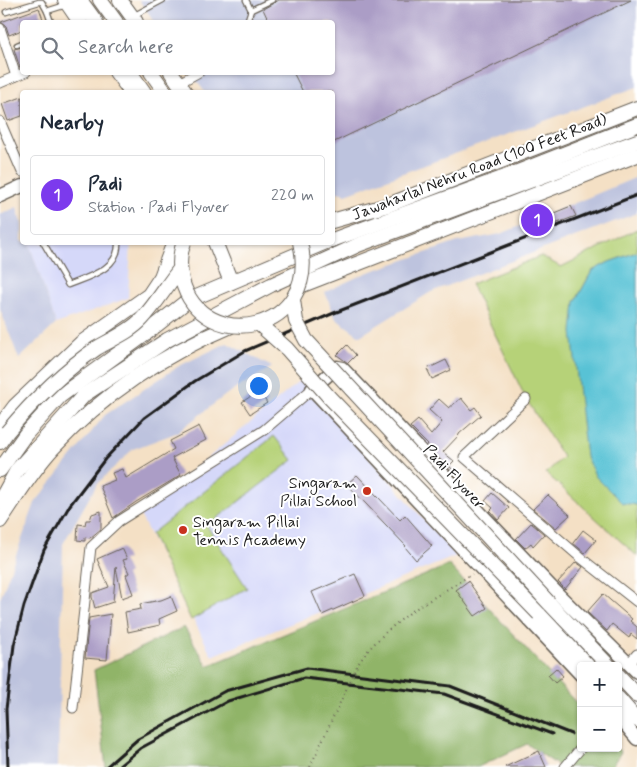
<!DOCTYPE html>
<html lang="en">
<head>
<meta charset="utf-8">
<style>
	:root { --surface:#fff; --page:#f2f2f3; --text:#1f2937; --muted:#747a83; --line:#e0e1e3; --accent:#7c3aed }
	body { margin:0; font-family:Mynerve,sans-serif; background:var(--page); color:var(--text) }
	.controls { position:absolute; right:15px; bottom:15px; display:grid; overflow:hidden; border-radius:5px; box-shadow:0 1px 4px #0004 }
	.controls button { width:45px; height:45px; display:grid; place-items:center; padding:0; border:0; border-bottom:1px solid var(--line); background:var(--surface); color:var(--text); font:25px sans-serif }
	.you { position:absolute; left:258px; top:385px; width:18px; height:18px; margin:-12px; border:4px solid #fff; border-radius:50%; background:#1a73e8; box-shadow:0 0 0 8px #1a73e833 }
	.badge { display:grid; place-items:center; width:32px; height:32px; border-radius:50%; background:var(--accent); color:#fff; font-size:16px; font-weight:700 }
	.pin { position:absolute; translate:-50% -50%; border:2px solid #fff; box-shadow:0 1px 5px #0006 }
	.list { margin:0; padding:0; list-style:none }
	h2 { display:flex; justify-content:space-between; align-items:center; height:65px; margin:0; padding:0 20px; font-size:21px }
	h2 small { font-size:16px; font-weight:400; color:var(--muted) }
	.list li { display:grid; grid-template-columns:32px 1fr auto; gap:15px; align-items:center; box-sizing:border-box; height:80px; margin:0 10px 10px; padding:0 10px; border:1px solid var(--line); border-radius:5px }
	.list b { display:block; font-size:19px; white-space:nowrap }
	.list p { margin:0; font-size:16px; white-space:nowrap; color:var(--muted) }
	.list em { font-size:16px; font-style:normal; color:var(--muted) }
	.icon { flex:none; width:28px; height:28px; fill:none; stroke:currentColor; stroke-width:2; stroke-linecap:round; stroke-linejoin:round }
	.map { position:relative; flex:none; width:637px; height:767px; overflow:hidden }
	.search { position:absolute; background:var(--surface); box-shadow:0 1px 4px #0004; left:20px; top:20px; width:315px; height:55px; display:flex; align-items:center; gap:12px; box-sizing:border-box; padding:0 18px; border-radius:5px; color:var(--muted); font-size:19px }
	.panel { position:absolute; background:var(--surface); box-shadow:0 1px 4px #0004; left:20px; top:90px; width:315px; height:155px; border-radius:5px }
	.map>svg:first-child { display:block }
	.built { fill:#d5d8f9 }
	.industrial { fill:#bdc3de }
	.green { fill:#b6d278; stroke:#69774a }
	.forest { fill:#90b468; stroke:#566842 }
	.water { fill:#59c2d5; stroke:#3a6f78 }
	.building { fill:#ab9dc6 }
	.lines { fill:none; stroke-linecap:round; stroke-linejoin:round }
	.lane-casing { stroke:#686157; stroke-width:7 }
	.street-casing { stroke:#686157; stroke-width:11 }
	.secondary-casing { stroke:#686157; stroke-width:15 }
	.primary-casing { stroke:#686157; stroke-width:16 }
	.path { stroke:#686157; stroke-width:2; stroke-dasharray:1 4; stroke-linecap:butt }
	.lane { stroke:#fff; stroke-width:4.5 }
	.street { stroke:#fff; stroke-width:9 }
	.secondary { stroke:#fff; stroke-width:12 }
	.primary { stroke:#fff; stroke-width:14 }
	.rail { stroke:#1c1c1c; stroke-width:3 }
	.primary-bridge-casing { stroke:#686157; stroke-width:16; stroke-linecap:butt }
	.primary-bridge { stroke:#fff; stroke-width:14 }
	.poi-dot { fill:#c8321e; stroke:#fff; stroke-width:2 }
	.labels { text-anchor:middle; stroke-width:4; stroke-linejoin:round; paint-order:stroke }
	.street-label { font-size:16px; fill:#1c1c1c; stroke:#fff }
	.poi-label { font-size:16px; fill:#1c1c1c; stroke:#fff; text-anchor:end }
</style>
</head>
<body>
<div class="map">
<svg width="637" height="767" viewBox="0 0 637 767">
	<rect width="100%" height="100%" fill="#fff"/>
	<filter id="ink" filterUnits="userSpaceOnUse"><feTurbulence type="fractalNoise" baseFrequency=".02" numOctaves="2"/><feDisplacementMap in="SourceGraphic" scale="10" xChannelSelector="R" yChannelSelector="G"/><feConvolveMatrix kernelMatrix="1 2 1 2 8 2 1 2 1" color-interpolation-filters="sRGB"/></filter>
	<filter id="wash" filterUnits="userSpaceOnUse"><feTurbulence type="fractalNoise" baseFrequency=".0096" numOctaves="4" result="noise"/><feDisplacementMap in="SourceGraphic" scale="20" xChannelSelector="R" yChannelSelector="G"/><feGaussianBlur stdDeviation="1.12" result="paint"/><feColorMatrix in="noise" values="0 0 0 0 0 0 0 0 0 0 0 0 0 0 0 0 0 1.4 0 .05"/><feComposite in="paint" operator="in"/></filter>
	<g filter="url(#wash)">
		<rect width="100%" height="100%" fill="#f4e0c5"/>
		<!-- built -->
		<g class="built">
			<path d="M29,243h102l-3,55 -72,26z"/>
			<path d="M301,380l155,176 -244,100 -72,-141z"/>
		</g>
		<!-- industrial -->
		<g class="industrial">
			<path d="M139,0h498v87l-291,107 -13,-3 -1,-99h-127l-15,-19 142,-1v-50h-177z"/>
			<path d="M637,177v36l-206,79 -71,44 -24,-17 -11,-27 41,-19 92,-31 43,-8z"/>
			<path d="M17,207l5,17v18l7,1 27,81 -37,35 -19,-50v-94z"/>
			<path d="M227,343l45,24 -45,27 -51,39 -43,16 -36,35 -34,60 -5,223h-58v-168l35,-96 70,-88 74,-49z"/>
		</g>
		<!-- green -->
		<g class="green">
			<path d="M637,229v23l-28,10 -17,9 -17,31 47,201 15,2v51l-91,-83 17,-16 -37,-58 -55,-115 70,-28 20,11z"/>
			<path d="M274,436l19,24 -86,66 40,62 -56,32 -40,-86z"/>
		</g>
		<!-- forest -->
		<path class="forest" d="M449,565l132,143v40h36l4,4 -10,15h-51l-33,-23 -49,23h-372l-12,-97 90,-43 24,39z"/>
		<!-- water -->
		<path class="water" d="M637,252v253l-15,-2 -26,-26 -10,-20 -14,-125 3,-30 17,-31 17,-9z"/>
		<g id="blocks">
			<!-- building -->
			<g class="building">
				<path d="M279,0h352l-299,143v-51h-29l-10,-20h39v-50h-63l-6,-13z"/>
				<path d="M39,8l5,14h-22v8l-13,5 -3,-9 -5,-4z"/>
				<path d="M22,47v20l-2,1 -6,-19z"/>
				<path d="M22,97v19l-14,5 -6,-17z"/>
				<path d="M571,206l5,10 -45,17 -4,-9z"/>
				<path d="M347,345l9,10 -8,8 -11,-8z"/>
				<path d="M446,360l5,10 -19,9 -5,-10z"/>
				<path d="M259,391l8,12 -17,11 -8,-12z"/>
				<path d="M461,398l10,12 4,-3 6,8 -22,19v1l-16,17 11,9 -5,5 13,12 -2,2 -29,-30 1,-1 -22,-22 8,-7 13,15 11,-13 -13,-12 10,-11 10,9z"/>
				<path d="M199,426l7,14 -34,18 9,17 -45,27 -23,16 -13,-32 15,-6 -3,-7 10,-4 4,9 48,-29 -4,-8z"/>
				<path d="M357,475l43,45 5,-5 27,31 -16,14 -11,-13 1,-1 -59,-62z"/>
				<path d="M492,493l17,15 -11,12 -8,-9 3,-3 -8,-7z"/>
				<path d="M548,495l22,20 -14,13 -23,-19z"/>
				<path d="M101,511v18l-11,9 -5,-1v4l-8,-1 1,-16 7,1 1,-5h4l2,-6z"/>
				<path d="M531,523l13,11 -11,12 -2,-3 -6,5 -9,-9z"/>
				<path d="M583,530l13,10 -11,13 -12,-10z"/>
				<path d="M122,548l5,11 -4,1 6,13 -3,2 7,19 -11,4 -6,-31 -3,35 -18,6 -3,-11v-4l17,-6 -12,-28z"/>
				<path d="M576,562l7,5 -18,22 -7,-7z"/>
				<path d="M355,574l10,22 -43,19 -10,-23z"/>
				<path d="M468,581l19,27 -12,8 -19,-26z"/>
				<path d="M603,594l29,25 -2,2 7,6v12l-6,-5 -2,4 -17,-14 -5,7 -20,-19z"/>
				<path d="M171,596l6,15 -18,8 1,6 -32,7 -3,-20 16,-3 -1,-5 21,-4z"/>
				<path d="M111,614l-4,46 -22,-2 4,-40z"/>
				<path d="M556,668l7,8 -8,7 -7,-8z"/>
				<path d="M539,751l7,16h-41z"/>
			</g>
		</g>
	</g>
	<g filter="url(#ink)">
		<use href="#blocks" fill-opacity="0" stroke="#686157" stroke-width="1"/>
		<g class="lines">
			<defs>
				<g id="lane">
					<path d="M246,0l5,10 21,-10"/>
					<path d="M47,11l4,11"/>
					<path d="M6,12l33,-10h3l5,9 19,-6"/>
					<path d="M133,16l30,-16"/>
					<path d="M247,22l4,-12"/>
					<path d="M17,45l5,-2"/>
					<path d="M43,242l25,43c20,-8 52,-16 50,-43"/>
				</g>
				<g id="street">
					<path d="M0,28l16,48"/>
					<path d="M0,83l26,-11"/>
					<path d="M179,83l20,-11"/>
					<path d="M0,121l22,51"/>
					<path d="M526,399l-62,58 117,101 56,44"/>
					<path d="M629,663l8,-9"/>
					<path d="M73,708l18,-161 28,-26 145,-91 48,-41"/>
					<path d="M565,767l16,-19"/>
				</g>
				<g id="secondary">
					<path d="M0,196l22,-10"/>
					<path d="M581,675l-269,-286 25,-22 5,1 215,225 80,79"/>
					<path d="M618,716l19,23"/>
				</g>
				<g id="primary">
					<path d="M65,0l15,22"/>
					<path d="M80,0l16,22"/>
					<path d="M100,0l16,22"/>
					<path d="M120,0l16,22"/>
					<path d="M116,72l15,20"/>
					<path d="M130,72l14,20"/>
					<path d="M151,72l14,20"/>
					<path d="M171,72l14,20"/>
					<path d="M332,221l56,-16 249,-97"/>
					<path d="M332,240l173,-63 132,-52"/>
					<path d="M215,242l16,40"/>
					<path d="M300,286l337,-131"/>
					<path d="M0,426l15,-20 66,-63 68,-48 12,-18 13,-35"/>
					<path d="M0,442l7,-10"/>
					<path d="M0,470l25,-35 35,-39 84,-61 43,-34 139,-59"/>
					<path d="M0,501l17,-31 67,-75 83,-55 104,-55 87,-40 279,-104"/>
					<path d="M0,521c17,-25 33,-52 54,-74 50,-54 110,-93 177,-121"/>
					<path d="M549,603l60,63"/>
					<path d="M539,614l49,52"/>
					<path d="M618,675l19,20"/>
					<path d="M618,698l19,22"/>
				</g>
			</defs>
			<!-- lane casing -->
			<use href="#lane" class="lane-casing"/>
			<!-- street casing -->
			<use href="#street" class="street-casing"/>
			<!-- secondary casing -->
			<use href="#secondary" class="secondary-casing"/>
			<!-- primary casing -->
			<use href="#primary" class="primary-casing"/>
			<!-- path -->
			<path class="path" d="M310,767l48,-103 11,-15 18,-18 25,-20 60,-37"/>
			<!-- lane -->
			<use href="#lane" class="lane"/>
			<!-- street -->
			<use href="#street" class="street"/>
			<!-- secondary -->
			<use href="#secondary" class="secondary"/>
			<!-- primary -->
			<use href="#primary" class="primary"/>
			<!-- rail -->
			<g class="rail">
				<path d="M8,767l-2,-58 8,-64 10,-39 20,-56 26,-45 35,-46 39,-41 51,-37 50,-30 89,-38 303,-118"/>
				<path d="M106,767l32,-28 87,-48 82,-23 143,18 121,48"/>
				<path d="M118,767l23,-19 87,-47 76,-23 140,16 108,40"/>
			</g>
			<defs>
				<g id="primary-bridge">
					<path d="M184,242c-5,13 -5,25 -2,38 20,76 140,53 118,-38"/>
					<path d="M293,300l3,21 10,19 243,263"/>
					<path d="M259,324l28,25 43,49 209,216"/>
					<path d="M7,432c26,-31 56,-61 90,-84 15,-9 33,-16 45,-29 14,-15 25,-34 38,-50"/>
				</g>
			</defs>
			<!-- primary-bridge casing -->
			<use href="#primary-bridge" class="primary-bridge-casing"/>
			<!-- primary-bridge -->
			<use href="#primary-bridge" class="primary-bridge"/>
		</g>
	</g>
	<!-- markers -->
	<g class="poi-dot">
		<circle cx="367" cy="491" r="5"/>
		<circle cx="183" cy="530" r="5"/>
	</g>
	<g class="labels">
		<!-- street labels -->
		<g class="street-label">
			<text transform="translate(479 166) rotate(-21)" y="6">Jawaharlal Nehru Road (100 Feet Road)</text>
			<text transform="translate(455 476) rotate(47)" y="6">Padi Flyover</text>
		</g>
		<!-- poi labels -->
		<g class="poi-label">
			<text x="357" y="488">Singaram<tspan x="357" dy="18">Pillai School</tspan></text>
			<text x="193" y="527" text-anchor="start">Singaram Pillai<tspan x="193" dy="18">Tennis Academy</tspan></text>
		</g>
	</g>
</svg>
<div class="controls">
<button>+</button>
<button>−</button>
</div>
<div class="you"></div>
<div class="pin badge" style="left:537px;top:220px">1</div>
<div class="search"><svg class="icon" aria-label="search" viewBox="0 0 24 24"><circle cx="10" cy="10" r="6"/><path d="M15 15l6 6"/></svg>Search here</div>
<section class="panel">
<h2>Nearby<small></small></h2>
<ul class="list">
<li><span class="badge">1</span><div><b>Padi</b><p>Station · Padi Flyover</p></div><em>220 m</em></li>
</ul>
</section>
</div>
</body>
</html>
